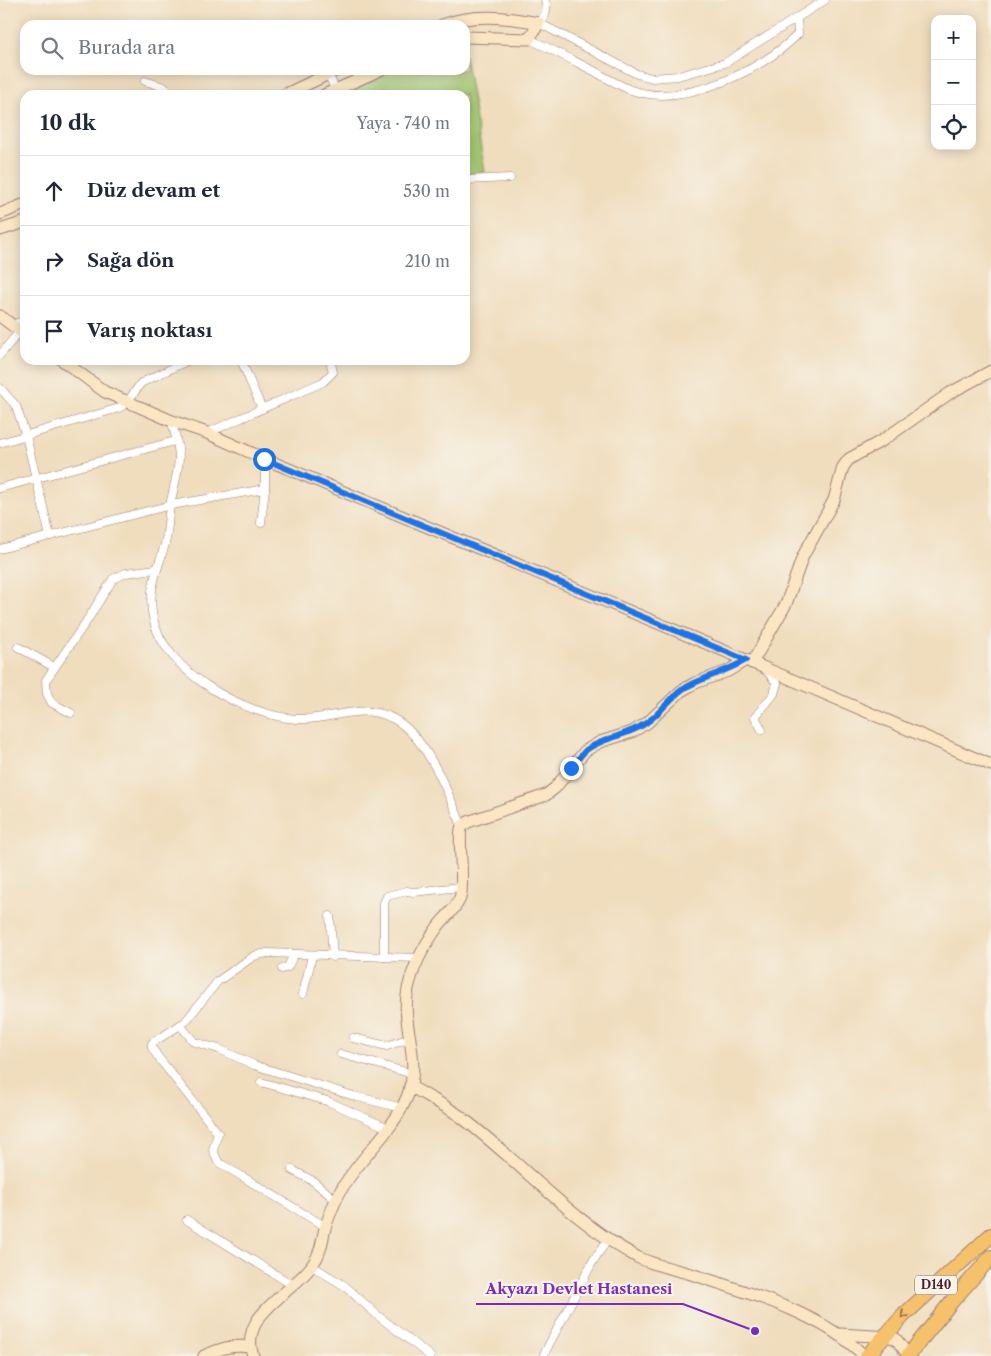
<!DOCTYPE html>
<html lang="tr">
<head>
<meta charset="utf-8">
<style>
	:root { --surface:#fff; --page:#f2f2f3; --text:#1f2937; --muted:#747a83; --line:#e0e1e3 }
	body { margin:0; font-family:"Libre Caslon Text",serif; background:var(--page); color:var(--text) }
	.controls { position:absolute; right:15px; top:15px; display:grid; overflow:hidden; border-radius:10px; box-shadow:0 2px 12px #0003 }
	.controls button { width:45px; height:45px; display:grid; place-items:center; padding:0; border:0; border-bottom:1px solid var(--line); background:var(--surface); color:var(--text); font:25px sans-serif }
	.stop { position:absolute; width:15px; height:15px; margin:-11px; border:4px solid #1a73e8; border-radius:50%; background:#fff }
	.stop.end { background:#1a73e8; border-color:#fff; box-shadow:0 1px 5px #0008 }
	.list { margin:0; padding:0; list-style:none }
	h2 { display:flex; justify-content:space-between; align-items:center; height:65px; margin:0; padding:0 20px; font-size:21px }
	h2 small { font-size:16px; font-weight:400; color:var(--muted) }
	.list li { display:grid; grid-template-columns:32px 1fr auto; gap:15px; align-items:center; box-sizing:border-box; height:70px; padding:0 20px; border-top:1px solid var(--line) }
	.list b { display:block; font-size:19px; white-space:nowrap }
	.list em { font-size:16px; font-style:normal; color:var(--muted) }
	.icon { flex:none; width:28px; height:28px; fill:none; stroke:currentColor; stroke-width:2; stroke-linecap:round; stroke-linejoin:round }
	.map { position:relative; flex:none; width:991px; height:1356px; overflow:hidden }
	.search { position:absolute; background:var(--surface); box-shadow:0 2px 12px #0003; left:20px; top:20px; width:450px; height:55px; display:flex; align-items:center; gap:12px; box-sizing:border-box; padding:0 18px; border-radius:15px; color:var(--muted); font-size:19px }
	.panel { position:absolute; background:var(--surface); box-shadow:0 2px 12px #0003; left:20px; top:90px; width:450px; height:275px; border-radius:15px }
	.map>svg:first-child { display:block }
	.green { fill:#a2c772; stroke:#76734e }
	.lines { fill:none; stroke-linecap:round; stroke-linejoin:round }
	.street-casing { stroke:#9d7e74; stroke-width:9 }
	.secondary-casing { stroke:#9d7e74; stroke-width:13 }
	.highway-casing { stroke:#9d7e74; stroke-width:16 }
	.street { stroke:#fff; stroke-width:8 }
	.secondary { stroke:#fbe6c4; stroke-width:11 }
	.highway { stroke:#f5c16b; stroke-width:14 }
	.oneway { stroke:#976848 }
	.route { stroke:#1a73e8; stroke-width:6 }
	.labels { text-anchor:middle; stroke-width:4.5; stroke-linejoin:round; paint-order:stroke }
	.shield { fill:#f7f3e8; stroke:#7e5f64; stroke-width:1 }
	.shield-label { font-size:12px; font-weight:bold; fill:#4a1f2b }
	.leader { fill:none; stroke:#7b2cbf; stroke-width:2 }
	.callout-dot { fill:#7b2cbf; stroke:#f7f3e8; stroke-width:2 }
	.callout-label { font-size:15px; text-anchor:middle; font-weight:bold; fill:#7b2cbf; stroke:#f7f3e8; stroke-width:4.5; stroke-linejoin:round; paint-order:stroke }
</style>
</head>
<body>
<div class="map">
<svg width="991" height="1356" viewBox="0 0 991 1356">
	<rect width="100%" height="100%" fill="#f7f3e8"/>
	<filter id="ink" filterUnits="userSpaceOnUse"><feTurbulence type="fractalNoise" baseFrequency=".02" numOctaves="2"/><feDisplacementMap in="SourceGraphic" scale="10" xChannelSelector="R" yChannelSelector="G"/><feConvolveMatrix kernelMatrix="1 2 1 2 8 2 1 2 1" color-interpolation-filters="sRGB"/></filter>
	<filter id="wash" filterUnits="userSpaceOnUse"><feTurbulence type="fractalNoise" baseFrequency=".0096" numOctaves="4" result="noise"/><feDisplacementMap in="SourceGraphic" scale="20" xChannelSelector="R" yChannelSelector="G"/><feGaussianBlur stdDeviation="1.12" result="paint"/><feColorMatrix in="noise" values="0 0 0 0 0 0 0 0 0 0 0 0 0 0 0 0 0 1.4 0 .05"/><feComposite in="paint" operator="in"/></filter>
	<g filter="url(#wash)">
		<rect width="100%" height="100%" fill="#f0ddbd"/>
		<!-- green -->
		<path class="green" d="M465,55l20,117 -20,2v-79h-126l57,-25h69z"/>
	</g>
	<g filter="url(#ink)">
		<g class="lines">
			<defs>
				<g id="street">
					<path d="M545,0c3,10 1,15 -6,23l98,51 15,4 26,-2 47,-13 100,-63"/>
					<path d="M529,39c22,10 43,21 65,32 12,7 24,14 37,19 52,18 131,-19 167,-56l-1,-16"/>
					<path d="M328,74l10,21"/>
					<path d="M145,81l19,6 7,8"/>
					<path d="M465,180l45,-2"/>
					<path d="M13,325l12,-5"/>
					<path d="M0,355l19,-23"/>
					<path d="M241,360l21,49"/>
					<path d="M0,388l16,18 10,30 24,100"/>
					<path d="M172,421c2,11 7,25 7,37 -1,16 -6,32 -9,48 -2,13 -2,26 -5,38 -7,26 -18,45 -12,74 11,54 93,98 144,101 33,2 66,-18 97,0 33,18 54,74 68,107"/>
					<path d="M207,433l116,-51 10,-10 -3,-12"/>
					<path d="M0,443l119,-35 9,-7 13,-18 48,-23"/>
					<path d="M0,488l175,-47"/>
					<path d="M261,523l4,-34v-30"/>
					<path d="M0,549l171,-44 94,-16"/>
					<path d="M18,647l36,20"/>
					<path d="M71,713l-19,-10 -5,-9 -1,-14 40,-58 27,-43 13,-6 29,-4"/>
					<path d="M762,730l-7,-13 19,-23 3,-11 -11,-13"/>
					<path d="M330,916l3,41"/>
					<path d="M384,957v-54l3,-7 20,-5 7,1 46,-5"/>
					<path d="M282,969l6,-2 5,-11"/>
					<path d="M303,994l9,-38"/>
					<path d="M180,1025l14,17 25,7 35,16 100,31 48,12"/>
					<path d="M353,1038l34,8 23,-8"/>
					<path d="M341,1054l72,20"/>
					<path d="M261,1082l66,19 61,27"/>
					<path d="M292,1170l21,11 24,20"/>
					<path d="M187,1220l104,64"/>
					<path d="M326,1227l-108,-65 -5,-12 5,-17 -60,-76 -6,-9v-5l33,-21 33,-41 36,-25 13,-3 151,5"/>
					<path d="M312,1266l33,20 32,29 53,41"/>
					<path d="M543,1356l50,-95 16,-23"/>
				</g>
				<g id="secondary">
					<path d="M442,25c32,-12 64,-8 97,-2l-10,16 -64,-2"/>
					<path d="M284,95l53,-25"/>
					<path d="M324,95l56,-25"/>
					<path d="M0,214l25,-10"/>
					<path d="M0,230l25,-8"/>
					<path d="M0,316l25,19"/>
					<path d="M62,360l43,32 67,29 35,12 58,26 481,201 245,105"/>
					<path d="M752,663l34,-59 17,-48 31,-56 9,-33 6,-8 34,-19 67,-47 41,-22"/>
					<path d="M410,1086c18,11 39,21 55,34 57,44 108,102 172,137 16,8 37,12 54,17 55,18 133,40 173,82"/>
					<path d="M840,1334l50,3 6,2 12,16"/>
					<path d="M204,1356c15,-7 29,-12 46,-9"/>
					<path d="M253,1356c-15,-42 41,-63 60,-92 8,-11 9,-23 12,-36 4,-12 10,-27 16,-38 19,-33 51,-57 66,-93 16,-40 -7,-69 1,-108 5,-23 17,-45 31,-64 7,-9 17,-16 21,-27 5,-15 -3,-64 2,-72 1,0 6,-4 6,-4l78,-27 9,-7 30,-37 15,-9 32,-10 15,-9 34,-32 14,-8 33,-12 18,-11"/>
				</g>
				<g id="highway">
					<path d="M867,1356l37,-41 87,-80"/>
					<path d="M908,1356l44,-55 39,-44"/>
				</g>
			</defs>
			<!-- street casing -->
			<use href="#street" class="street-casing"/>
			<!-- secondary casing -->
			<use href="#secondary" class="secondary-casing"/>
			<!-- highway casing -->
			<use href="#highway" class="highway-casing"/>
			<!-- street -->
			<use href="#street" class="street"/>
			<!-- secondary -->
			<use href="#secondary" class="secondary"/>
			<!-- highway -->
			<use href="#highway" class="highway"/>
		</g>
		<!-- one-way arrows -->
		<defs><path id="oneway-chevron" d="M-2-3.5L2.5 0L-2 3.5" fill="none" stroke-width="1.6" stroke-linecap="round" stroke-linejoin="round" transform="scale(1.25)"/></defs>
		<use class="oneway" href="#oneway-chevron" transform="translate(904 1315) rotate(135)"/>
	</g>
	<g class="lines" filter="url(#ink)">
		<!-- route -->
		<path class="route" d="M264,459l482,201c-20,12 -43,17 -63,29 -13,9 -23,25 -37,34 -18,13 -42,14 -60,27 -5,5 -10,12 -15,18"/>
	</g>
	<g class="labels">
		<!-- shield labels -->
		<rect class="shield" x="915" y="1275.5" width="42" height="19" rx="4"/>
		<g class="shield-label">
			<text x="936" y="1289">D140</text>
		</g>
	</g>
	<!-- callouts -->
	<path class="leader" d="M755 1331L683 1304H476"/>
	<circle class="callout-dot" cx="755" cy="1331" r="5"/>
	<g class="callout-label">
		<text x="579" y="1294">Akyazı Devlet Hastanesi</text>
	</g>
</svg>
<div class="controls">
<button>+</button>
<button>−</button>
<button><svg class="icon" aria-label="locate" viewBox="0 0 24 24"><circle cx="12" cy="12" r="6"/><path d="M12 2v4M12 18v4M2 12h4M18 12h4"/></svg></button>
</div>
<div class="stop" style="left:264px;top:459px"></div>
<div class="stop end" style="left:571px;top:768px"></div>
<div class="search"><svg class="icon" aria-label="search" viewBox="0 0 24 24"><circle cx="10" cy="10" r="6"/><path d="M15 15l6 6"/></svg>Burada ara</div>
<section class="panel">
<h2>10 dk<small>Yaya · 740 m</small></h2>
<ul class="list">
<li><svg class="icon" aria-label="ahead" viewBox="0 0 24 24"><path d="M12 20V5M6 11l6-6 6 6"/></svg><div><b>Düz devam et</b></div><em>530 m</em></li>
<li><svg class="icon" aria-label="right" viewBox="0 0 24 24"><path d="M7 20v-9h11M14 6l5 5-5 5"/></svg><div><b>Sağa dön</b></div><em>210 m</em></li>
<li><svg class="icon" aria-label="arrive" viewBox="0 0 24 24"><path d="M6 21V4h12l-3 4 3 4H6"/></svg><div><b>Varış noktası</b></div></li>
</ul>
</section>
</div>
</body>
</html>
